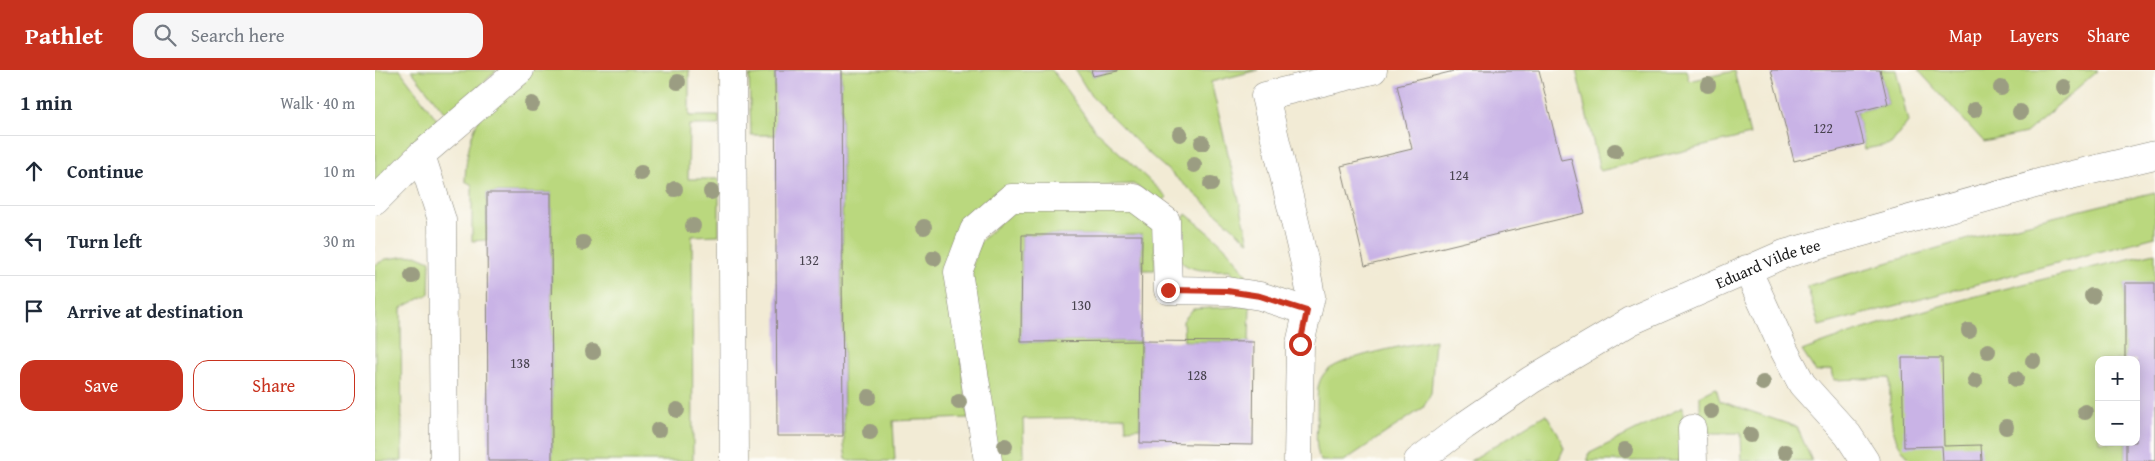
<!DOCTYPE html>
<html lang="en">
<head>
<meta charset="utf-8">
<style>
	:root { --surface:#fff; --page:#f6f6f7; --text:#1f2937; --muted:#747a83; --line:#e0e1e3; --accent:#c8321e }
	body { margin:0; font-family:"Gentium Book Plus",serif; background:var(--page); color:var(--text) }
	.controls { position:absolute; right:15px; bottom:15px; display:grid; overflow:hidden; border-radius:10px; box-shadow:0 2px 12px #0003 }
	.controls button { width:45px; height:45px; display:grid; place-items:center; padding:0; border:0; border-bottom:1px solid var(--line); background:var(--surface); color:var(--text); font:25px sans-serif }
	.stop { position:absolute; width:15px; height:15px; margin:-11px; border:4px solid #c8321e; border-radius:50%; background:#fff }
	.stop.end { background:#c8321e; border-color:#fff; box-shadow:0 1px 5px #0008 }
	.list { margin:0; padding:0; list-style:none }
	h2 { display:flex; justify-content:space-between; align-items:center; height:65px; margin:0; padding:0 20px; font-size:21px }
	h2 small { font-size:16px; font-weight:400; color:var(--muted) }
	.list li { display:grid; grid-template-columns:32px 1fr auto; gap:15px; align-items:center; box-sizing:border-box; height:70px; padding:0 20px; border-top:1px solid var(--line) }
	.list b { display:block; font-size:19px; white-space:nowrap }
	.list em { font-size:16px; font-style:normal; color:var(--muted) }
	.actions { display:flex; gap:10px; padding:15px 20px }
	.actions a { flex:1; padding:11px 0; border:1px solid var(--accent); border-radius:15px; text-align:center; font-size:18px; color:var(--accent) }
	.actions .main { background:var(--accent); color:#fff }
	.icon { flex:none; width:28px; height:28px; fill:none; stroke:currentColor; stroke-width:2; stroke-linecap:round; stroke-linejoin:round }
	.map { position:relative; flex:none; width:1780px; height:391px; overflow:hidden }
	header { display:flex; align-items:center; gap:30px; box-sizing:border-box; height:70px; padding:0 25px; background:var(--accent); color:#fff }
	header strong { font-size:24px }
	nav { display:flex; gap:28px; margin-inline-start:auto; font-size:18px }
	.search { width:350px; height:45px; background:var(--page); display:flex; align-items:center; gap:12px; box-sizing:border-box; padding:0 18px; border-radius:15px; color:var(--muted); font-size:19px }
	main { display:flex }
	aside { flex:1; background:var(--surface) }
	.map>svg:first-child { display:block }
	.green { fill:#bad87e; stroke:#6b7a4d }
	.building { fill:#c9b3e6 }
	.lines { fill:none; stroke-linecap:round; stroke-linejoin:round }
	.minor-casing { stroke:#878478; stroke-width:29 }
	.minor { stroke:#fff; stroke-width:28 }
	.tree { fill:#9b9d82 }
	.route { stroke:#c8321e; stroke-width:6 }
	.labels { text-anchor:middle; stroke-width:5; stroke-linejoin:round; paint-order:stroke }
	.number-label { font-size:14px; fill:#47424e }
	.street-label { font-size:16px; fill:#1c1c1c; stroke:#fdfcf7 }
</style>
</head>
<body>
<header>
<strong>Pathlet</strong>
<div class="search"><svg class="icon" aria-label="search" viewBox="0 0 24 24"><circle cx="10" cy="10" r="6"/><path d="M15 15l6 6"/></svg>Search here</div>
<nav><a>Map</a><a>Layers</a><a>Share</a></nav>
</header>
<main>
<aside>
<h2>1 min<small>Walk · 40 m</small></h2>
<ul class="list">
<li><svg class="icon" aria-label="ahead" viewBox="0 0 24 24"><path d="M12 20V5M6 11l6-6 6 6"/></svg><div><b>Continue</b></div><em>10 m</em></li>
<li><svg class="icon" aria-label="left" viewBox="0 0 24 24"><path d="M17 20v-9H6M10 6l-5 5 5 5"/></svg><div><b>Turn left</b></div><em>30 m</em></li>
<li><svg class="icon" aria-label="arrive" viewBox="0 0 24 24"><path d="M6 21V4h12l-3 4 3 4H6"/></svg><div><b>Arrive at destination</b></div></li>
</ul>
<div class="actions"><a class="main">Save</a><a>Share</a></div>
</aside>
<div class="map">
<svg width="1780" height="391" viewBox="0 0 1780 391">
	<rect width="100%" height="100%" fill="#fdfcf7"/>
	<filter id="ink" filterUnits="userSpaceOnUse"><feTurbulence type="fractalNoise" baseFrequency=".02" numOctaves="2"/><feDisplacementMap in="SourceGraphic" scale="10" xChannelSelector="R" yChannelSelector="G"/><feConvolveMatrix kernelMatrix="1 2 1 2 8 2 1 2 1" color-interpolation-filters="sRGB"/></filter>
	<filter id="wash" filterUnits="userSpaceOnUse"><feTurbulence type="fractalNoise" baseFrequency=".0096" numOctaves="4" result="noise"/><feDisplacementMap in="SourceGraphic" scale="20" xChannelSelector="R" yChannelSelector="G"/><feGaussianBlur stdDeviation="1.12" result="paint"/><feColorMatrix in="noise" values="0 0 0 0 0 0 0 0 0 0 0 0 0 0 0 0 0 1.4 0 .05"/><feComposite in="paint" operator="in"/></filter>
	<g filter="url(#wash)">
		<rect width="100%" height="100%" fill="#f2ebd5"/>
		<!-- green -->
		<g class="green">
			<path d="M0,0h25l41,55 -66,64z"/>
			<path d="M36,0h86l-49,47z"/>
			<path d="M152,0h162v46h30v9h-30l-1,54h31v56l-27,1 1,225h-141l-1,-268h-64v47l-15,1v-56l-7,-4c1,-26 6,-56 24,-77 11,-12 26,-23 38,-34z"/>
			<path d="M466,0h211l44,61 71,66 -5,5 -29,-18 -125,5 -59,71 19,158 -75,3 2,40h-46l-3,-2 -2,-13z"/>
			<path d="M700,0h16l2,6 29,-6h136l-47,12 38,160 -104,-92 -54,-54z"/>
			<path d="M1201,0h110l3,11 45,-10 16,64 -150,36z"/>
			<path d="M1505,0h16l12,52 -17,22 -26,5 -9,-37 32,-8z"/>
			<path d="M1543,0h180l-72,63 -42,9z"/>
			<path d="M400,3l1,62h-25l-2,-59z"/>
			<path d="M1780,122v45l-336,89 -12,-40 189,-55z"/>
			<path d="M642,136l117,1 21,22v41h-13v-35h-120l-1,107 120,-1 -1,87 -14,1 -1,-12 -102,2 1,36 -6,6h-22l-25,-193 9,-26z"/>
			<path d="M811,144c27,22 46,35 63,66h-15l-3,-10c-20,0 -40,4 -54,-12l2,-31z"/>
			<path d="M1780,183v30l-30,1v76h-26v82h27v19h-214c-25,-23 -22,-52 -22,-83l-56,2 -2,-11 -16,3 -14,-21c112,-43 236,-71 353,-98z"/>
			<path d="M41,185l14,6 -1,33 -28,14 1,153h-27v-196l11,-6z"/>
			<path d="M875,236l-1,36 -65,-1 -1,-20 10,-12z"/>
			<path d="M1060,270l-4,53 -8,15 -79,53h-23c-7,-13 -4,-31 -4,-45 1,-13 -2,-30 6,-41 13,-19 88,-30 112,-35z"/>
			<path d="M1341,318l4,13 77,26 15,34h-70l-1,-28h-41v-37z"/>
			<path d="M1308,337l1,54h-96v-7z"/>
			<path d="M1171,344l12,19 6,15 -5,11 -4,2h-85z"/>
		</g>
		<g id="blocks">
			<!-- building -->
			<g class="building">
				<path d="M400,0h66l2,366h-66z"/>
				<path d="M716,0h27v1l-25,5z"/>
				<path d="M1083,0h81l22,90 10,-2 14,55 -220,53 -24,-100 71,-17 -15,-64z"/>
				<path d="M1396,0h109l8,34 -32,8 8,32 -70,17z"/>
				<path d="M112,123h64l1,268h-64z"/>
				<path d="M647,165h120l-1,106 113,1 -1,103 -113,-2 1,-102 -120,1z"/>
				<path d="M1750,213h30v178h-29v-19h10v-82h-11z"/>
				<path d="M1527,288h40l2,88 37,-1 1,16h-39l-1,-15 -38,1z"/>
			</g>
		</g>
	</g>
	<g filter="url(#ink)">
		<use href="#blocks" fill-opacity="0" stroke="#878478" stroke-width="1"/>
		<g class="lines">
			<defs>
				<g id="minor">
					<path d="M357,0l2,391"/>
					<path d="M46,85l21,65 2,241"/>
					<path d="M0,131l46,-46 99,-85"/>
					<path d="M1372,199l37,81 18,34 46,51 17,26"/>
					<path d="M1317,359l1,32"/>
					<path d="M613,391l-30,-189 16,-42 37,-32h124l31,23 2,69 60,1 32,5 47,15"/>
					<path d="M923,391l2,-117 11,-48 -6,-32 -40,-168 108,-26"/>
					<path id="s1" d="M1043,391l46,-35 67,-46 100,-59 153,-67 262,-73 109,-26"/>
				</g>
			</defs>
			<!-- minor casing -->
			<use href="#minor" class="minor-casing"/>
			<!-- minor -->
			<use href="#minor" class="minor"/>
		</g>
		<!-- trees -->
		<g class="tree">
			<circle cx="303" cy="12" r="8"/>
			<circle cx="1333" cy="15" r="8"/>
			<circle cx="1689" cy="17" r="8"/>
			<circle cx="1626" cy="18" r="8"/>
			<circle cx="157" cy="34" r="8"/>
			<circle cx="1599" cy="40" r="8"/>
			<circle cx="1645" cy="42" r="8"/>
			<circle cx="805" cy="64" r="8"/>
			<circle cx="827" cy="73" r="8"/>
			<circle cx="1240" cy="81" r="8"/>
			<circle cx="819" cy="95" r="8"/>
			<circle cx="266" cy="103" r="8"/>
			<circle cx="836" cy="114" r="8"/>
			<circle cx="300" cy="119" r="8"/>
			<circle cx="336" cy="122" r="8"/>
			<circle cx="318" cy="156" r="8"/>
			<circle cx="549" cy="157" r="8"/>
			<circle cx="208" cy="173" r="8"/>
			<circle cx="559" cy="188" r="8"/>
			<circle cx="37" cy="206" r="8"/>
			<circle cx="1717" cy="226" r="8"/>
			<circle cx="1594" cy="261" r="8"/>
			<circle cx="1613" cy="281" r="8"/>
			<circle cx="218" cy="282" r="8"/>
			<circle cx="1658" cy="291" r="8"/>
			<circle cx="1641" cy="309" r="8"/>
			<circle cx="1600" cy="311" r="8"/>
			<circle cx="1388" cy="313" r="8"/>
			<circle cx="494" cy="327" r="8"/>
			<circle cx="584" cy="332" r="8"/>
			<circle cx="302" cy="340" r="8"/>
			<circle cx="1336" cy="341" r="8"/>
			<circle cx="1710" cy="342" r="8"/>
			<circle cx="1631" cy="357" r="8"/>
			<circle cx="283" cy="360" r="8"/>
			<circle cx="495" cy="362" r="8"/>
			<circle cx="1375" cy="365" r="8"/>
			<circle cx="630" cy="376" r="8"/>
			<circle cx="1250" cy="380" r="8"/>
			<circle cx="1410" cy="382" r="8"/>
		</g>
	</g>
	<g class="lines" filter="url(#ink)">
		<!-- route -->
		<path class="route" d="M793,220l59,1 33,5 47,15 -7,33"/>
	</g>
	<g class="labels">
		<!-- number labels -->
		<g class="number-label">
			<text x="1448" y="63">122</text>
			<text x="1084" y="110">124</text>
			<text x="434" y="195">132</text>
			<text x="706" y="240">130</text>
			<text x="145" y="298">138</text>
			<text x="822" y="310">128</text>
		</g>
		<!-- street labels -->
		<g class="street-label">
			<text dy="6" stroke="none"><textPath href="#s1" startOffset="404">Eduard Vilde tee</textPath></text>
		</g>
	</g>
</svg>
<div class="controls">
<button>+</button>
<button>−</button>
</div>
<div class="stop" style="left:925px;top:274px"></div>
<div class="stop end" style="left:793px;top:220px"></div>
</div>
</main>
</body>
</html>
